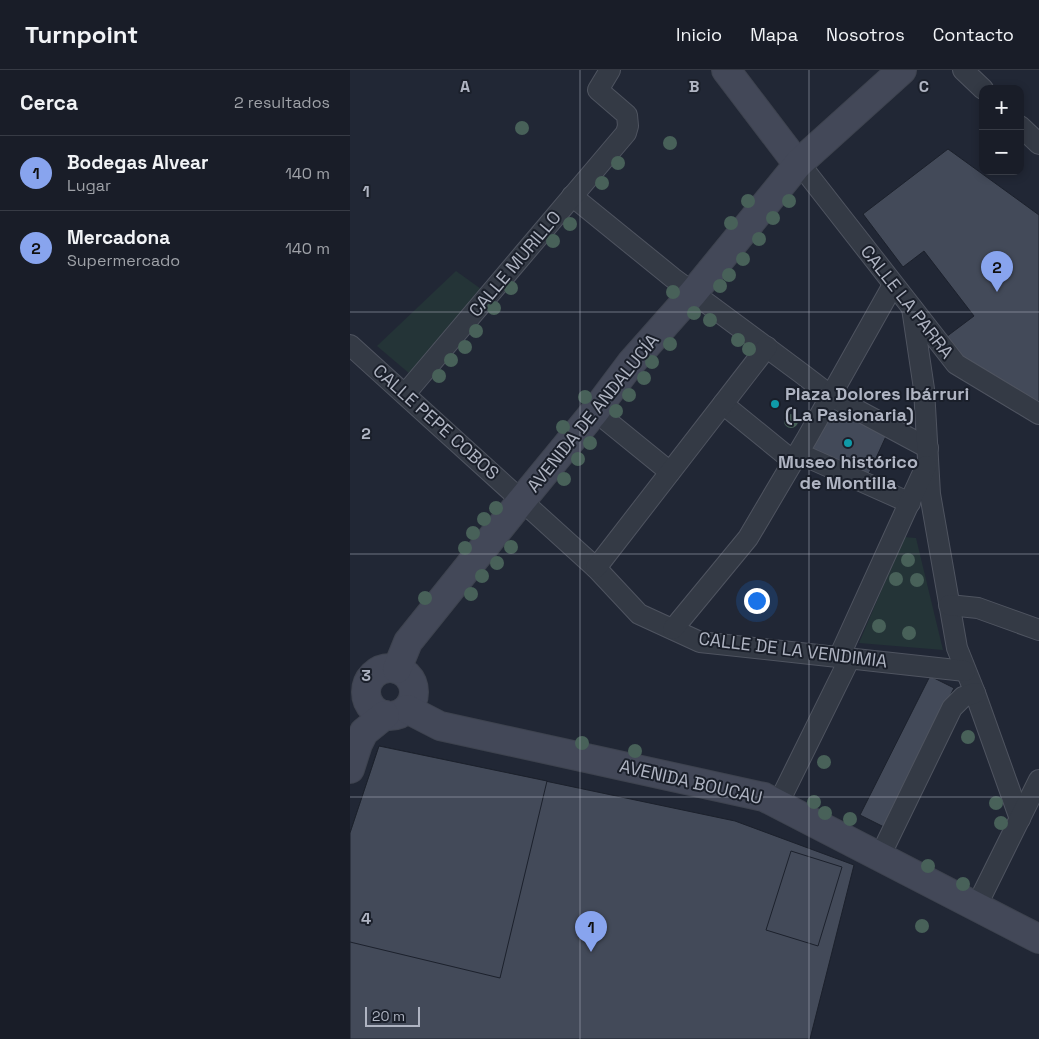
<!DOCTYPE html>
<html lang="es">
<head>
<meta charset="utf-8">
<style>
	:root { --surface:#191d28; --page:#222630; --text:#f1f3f6; --muted:#9fa2a8; --line:#373b45; --accent:#88a4ee }
	body { margin:0; font-family:"Space Grotesk",sans-serif; background:var(--page); color:var(--text) }
	.controls { position:absolute; right:15px; top:15px; display:grid; overflow:hidden; border-radius:10px; box-shadow:0 2px 8px #0003 }
	.controls button { width:45px; height:45px; display:grid; place-items:center; padding:0; border:0; border-bottom:1px solid var(--line); background:var(--surface); color:var(--text); font:25px sans-serif }
	.scale { position:absolute; left:15px; bottom:12px; width:55px; box-sizing:border-box; padding-left:5px; border:2px solid #afb4c2; border-top:0; font-size:14px; line-height:18px; white-space:nowrap; color:#afb4c2; -webkit-text-stroke:4px #1a1f2a; paint-order:stroke }
	.you { position:absolute; left:406px; top:530px; width:18px; height:18px; margin:-12px; border:4px solid #fff; border-radius:50%; background:#1a73e8; box-shadow:0 0 0 8px #1a73e833 }
	.badge { display:grid; place-items:center; width:32px; height:32px; border-radius:50%; background:var(--accent); color:#111; font-size:16px; font-weight:700 }
	.pin { position:absolute; translate:-50% -41px; filter:drop-shadow(0 1px 2px #0008) }
	.pin::after { content:''; position:absolute; top:26px; width:18px; height:15px; background:inherit; clip-path:polygon(0 0,100% 0,50% 100%) }
	.list { margin:0; padding:0; list-style:none }
	h2 { display:flex; justify-content:space-between; align-items:center; height:65px; margin:0; padding:0 20px; font-size:21px }
	h2 small { font-size:16px; font-weight:400; color:var(--muted) }
	.list li { display:grid; grid-template-columns:32px 1fr auto; gap:15px; align-items:center; box-sizing:border-box; height:75px; padding:0 20px; border-top:1px solid var(--line) }
	.list b { display:block; font-size:19px; white-space:nowrap }
	.list p { margin:0; font-size:16px; white-space:nowrap; color:var(--muted) }
	.list em { font-size:16px; font-style:normal; color:var(--muted) }
	.map { position:relative; flex:none; width:689px; height:969px; overflow:hidden }
	header { display:flex; align-items:center; gap:30px; box-sizing:border-box; height:70px; padding:0 25px; background:var(--surface); border-bottom:1px solid var(--line) }
	header strong { font-size:24px }
	nav { display:flex; gap:28px; margin-inline-start:auto; font-size:18px }
	main { display:flex }
	aside { flex:1; background:var(--surface) }
	.map>svg:first-child { display:block }
	.green { fill:#243437 }
	.building { fill:#434a59; stroke:#1c212c }
	.lines { fill:none; stroke-linecap:round; stroke-linejoin:round }
	.street-casing { stroke:#4f5460; stroke-width:22 }
	.secondary-casing { stroke:#3e434f; stroke-width:30 }
	.street { stroke:#343a45; stroke-width:20 }
	.secondary { stroke:#434858; stroke-width:28 }
	.tree { fill:#486159 }
	.grid { fill:none; stroke:#afb4c2; stroke-width:1; stroke-opacity:0.55 }
	.culture-dot { fill:#0f9aa8; stroke:#1a1f2a; stroke-width:2 }
	.labels { text-anchor:middle; stroke-width:4; stroke-linejoin:round; paint-order:stroke }
	.street-label { font-size:18px; fill:#afb4c2; stroke:#1a1f2a }
	.poi-label { font-size:18px; font-weight:bold; fill:#afb4c2; stroke:#1a1f2a; text-anchor:start }
	.grid-label { font-size:16px; text-anchor:middle; font-weight:bold; fill:#afb4c2; stroke:#1a1f2a; stroke-width:4; stroke-linejoin:round; paint-order:stroke }
</style>
</head>
<body>
<header>
<strong>Turnpoint</strong>
<nav><a>Inicio</a><a>Mapa</a><a>Nosotros</a><a>Contacto</a></nav>
</header>
<main>
<aside>
<h2>Cerca<small>2 resultados</small></h2>
<ul class="list">
<li><span class="badge">1</span><div><b>Bodegas Alvear</b><p>Lugar</p></div><em>140 m</em></li>
<li><span class="badge">2</span><div><b>Mercadona</b><p>Supermercado</p></div><em>140 m</em></li>
</ul>
</aside>
<div class="map">
<svg width="689" height="969" viewBox="0 0 689 969">
	<rect width="100%" height="100%" fill="#212735"/>
	<!-- green -->
	<g class="green">
		<path d="M106,201l25,18 -71,85 -33,-28z"/>
		<path d="M554,467l12,1 27,112 -84,-7z"/>
	</g>
	<!-- building -->
	<g class="building">
		<path d="M598,79l91,66v189l-70,-37 -23,-30 28,-21 -50,-65 -21,16 -40,-53z"/>
		<path d="M480,339l57,25 -20,44 -57,-25z"/>
		<path d="M580,606l24,12 -70,139 -24,-12z"/>
		<path d="M29,676l356,75 119,44 -44,174h-460v-206z"/>
		<path d="M29,676l168,35 -47,197 -150,-36v-109z"/>
		<path d="M441,781l51,16 -24,79 -52,-16z"/>
	</g>
	<g class="lines">
		<defs>
			<g id="street">
				<path d="M613,0l20,19"/>
				<path d="M670,56l19,18"/>
				<path d="M449,93l157,201 83,50"/>
				<path d="M222,126l101,82 128,95 30,23 97,52"/>
				<path d="M562,238l12,81 6,105 27,154 18,45 45,126"/>
				<path d="M0,275l246,223 43,46 61,28 265,29"/>
				<path d="M55,324l221,-261 2,-7 -1,-11 -29,-25 12,-20"/>
				<path d="M373,334l70,57"/>
				<path d="M245,341l75,61"/>
				<path d="M448,383l112,50"/>
				<path d="M246,498l171,-221"/>
				<path d="M599,535l29,3 61,22"/>
				<path d="M323,559l75,-91 59,-100 86,-153"/>
				<path d="M489,587l87,-191"/>
				<path d="M428,734l72,-146"/>
				<path d="M530,786l72,-148 11,-11 12,-4"/>
				<path d="M626,837l63,-127"/>
			</g>
			<g id="secondary">
				<path d="M376,0l70,92 3,1"/>
				<circle cx="40" cy="622" r="24"/>
				<path d="M47,599l11,-27 114,-142 73,-89 36,-48 62,-70 106,-130 103,-93"/>
				<path d="M57,639l33,17 324,71 275,142"/>
				<path d="M0,699l8,-25 6,-12 21,-17"/>
			</g>
		</defs>
		<!-- street casing -->
		<use href="#street" class="street-casing"/>
		<!-- secondary casing -->
		<use href="#secondary" class="secondary-casing"/>
		<!-- street -->
		<use href="#street" class="street"/>
		<!-- secondary -->
		<use href="#secondary" class="secondary"/>
	</g>
	<!-- trees -->
	<g class="tree">
		<circle cx="172" cy="58" r="7"/>
		<circle cx="320" cy="73" r="7"/>
		<circle cx="268" cy="93" r="7"/>
		<circle cx="252" cy="113" r="7"/>
		<circle cx="398" cy="131" r="7"/>
		<circle cx="439" cy="131" r="7"/>
		<circle cx="423" cy="148" r="7"/>
		<circle cx="381" cy="153" r="7"/>
		<circle cx="220" cy="154" r="7"/>
		<circle cx="409" cy="169" r="7"/>
		<circle cx="203" cy="171" r="7"/>
		<circle cx="393" cy="189" r="7"/>
		<circle cx="379" cy="205" r="7"/>
		<circle cx="370" cy="216" r="7"/>
		<circle cx="161" cy="218" r="7"/>
		<circle cx="323" cy="222" r="7"/>
		<circle cx="144" cy="238" r="7"/>
		<circle cx="344" cy="243" r="7"/>
		<circle cx="360" cy="250" r="7"/>
		<circle cx="126" cy="261" r="7"/>
		<circle cx="388" cy="270" r="7"/>
		<circle cx="320" cy="274" r="7"/>
		<circle cx="115" cy="277" r="7"/>
		<circle cx="399" cy="279" r="7"/>
		<circle cx="101" cy="290" r="7"/>
		<circle cx="302" cy="292" r="7"/>
		<circle cx="89" cy="306" r="7"/>
		<circle cx="294" cy="308" r="7"/>
		<circle cx="279" cy="325" r="7"/>
		<circle cx="235" cy="327" r="7"/>
		<circle cx="266" cy="341" r="7"/>
		<circle cx="441" cy="351" r="7"/>
		<circle cx="213" cy="357" r="7"/>
		<circle cx="240" cy="373" r="7"/>
		<circle cx="228" cy="389" r="7"/>
		<circle cx="214" cy="409" r="7"/>
		<circle cx="146" cy="438" r="7"/>
		<circle cx="134" cy="449" r="7"/>
		<circle cx="123" cy="463" r="7"/>
		<circle cx="161" cy="477" r="7"/>
		<circle cx="115" cy="478" r="7"/>
		<circle cx="558" cy="490" r="7"/>
		<circle cx="147" cy="493" r="7"/>
		<circle cx="132" cy="506" r="7"/>
		<circle cx="546" cy="509" r="7"/>
		<circle cx="567" cy="510" r="7"/>
		<circle cx="121" cy="524" r="7"/>
		<circle cx="75" cy="528" r="7"/>
		<circle cx="529" cy="556" r="7"/>
		<circle cx="559" cy="563" r="7"/>
		<circle cx="618" cy="667" r="7"/>
		<circle cx="232" cy="673" r="7"/>
		<circle cx="285" cy="681" r="7"/>
		<circle cx="474" cy="692" r="7"/>
		<circle cx="464" cy="732" r="7"/>
		<circle cx="646" cy="733" r="7"/>
		<circle cx="475" cy="743" r="7"/>
		<circle cx="500" cy="749" r="7"/>
		<circle cx="651" cy="753" r="7"/>
		<circle cx="578" cy="796" r="7"/>
		<circle cx="613" cy="814" r="7"/>
		<circle cx="572" cy="856" r="7"/>
	</g>
	<!-- grid -->
	<path class="grid" d="M230,0v969M459,0v969M0,242h689M0,484h689M0,727h689"/>
	<!-- markers -->
	<g class="culture-dot">
		<circle cx="425" cy="334" r="5"/>
		<circle cx="498" cy="373" r="5"/>
	</g>
	<g class="labels">
		<!-- street labels -->
		<g class="street-label">
			<text transform="translate(165 194) rotate(-50)" y="6">CALLE MURILLO</text>
			<text transform="translate(557 232) rotate(52)" y="6">CALLE LA PARRA</text>
			<text transform="translate(243 343) rotate(-51)" y="6">AVENIDA DE ANDALUCÍA</text>
			<text transform="translate(86 352) rotate(42)" y="6">CALLE PEPE COBOS</text>
			<text transform="translate(443 580) rotate(7)" y="6">CALLE DE LA VENDIMIA</text>
			<text transform="translate(341 712) rotate(13)" y="6">AVENIDA BOUCAU</text>
		</g>
		<!-- poi labels -->
		<g class="poi-label">
			<text x="435" y="330">Plaza Dolores Ibárruri<tspan x="435" dy="21">(La Pasionaria)</tspan></text>
			<text x="498" y="398" text-anchor="middle">Museo histórico<tspan x="498" dy="21">de Montilla</tspan></text>
		</g>
	</g>
	<g class="grid-label">
		<text x="115" y="22">A</text>
		<text x="344" y="22">B</text>
		<text x="574" y="22">C</text>
		<text x="16" y="127">1</text>
		<text x="16" y="369">2</text>
		<text x="16" y="611">3</text>
		<text x="16" y="854">4</text>
	</g>
</svg>
<div class="controls">
<button>+</button>
<button>−</button>
</div>
<div class="scale">20 m</div>
<div class="you"></div>
<div class="pin badge" style="left:241px;top:882px">1</div>
<div class="pin badge" style="left:647px;top:222px">2</div>
</div>
</main>
</body>
</html>
